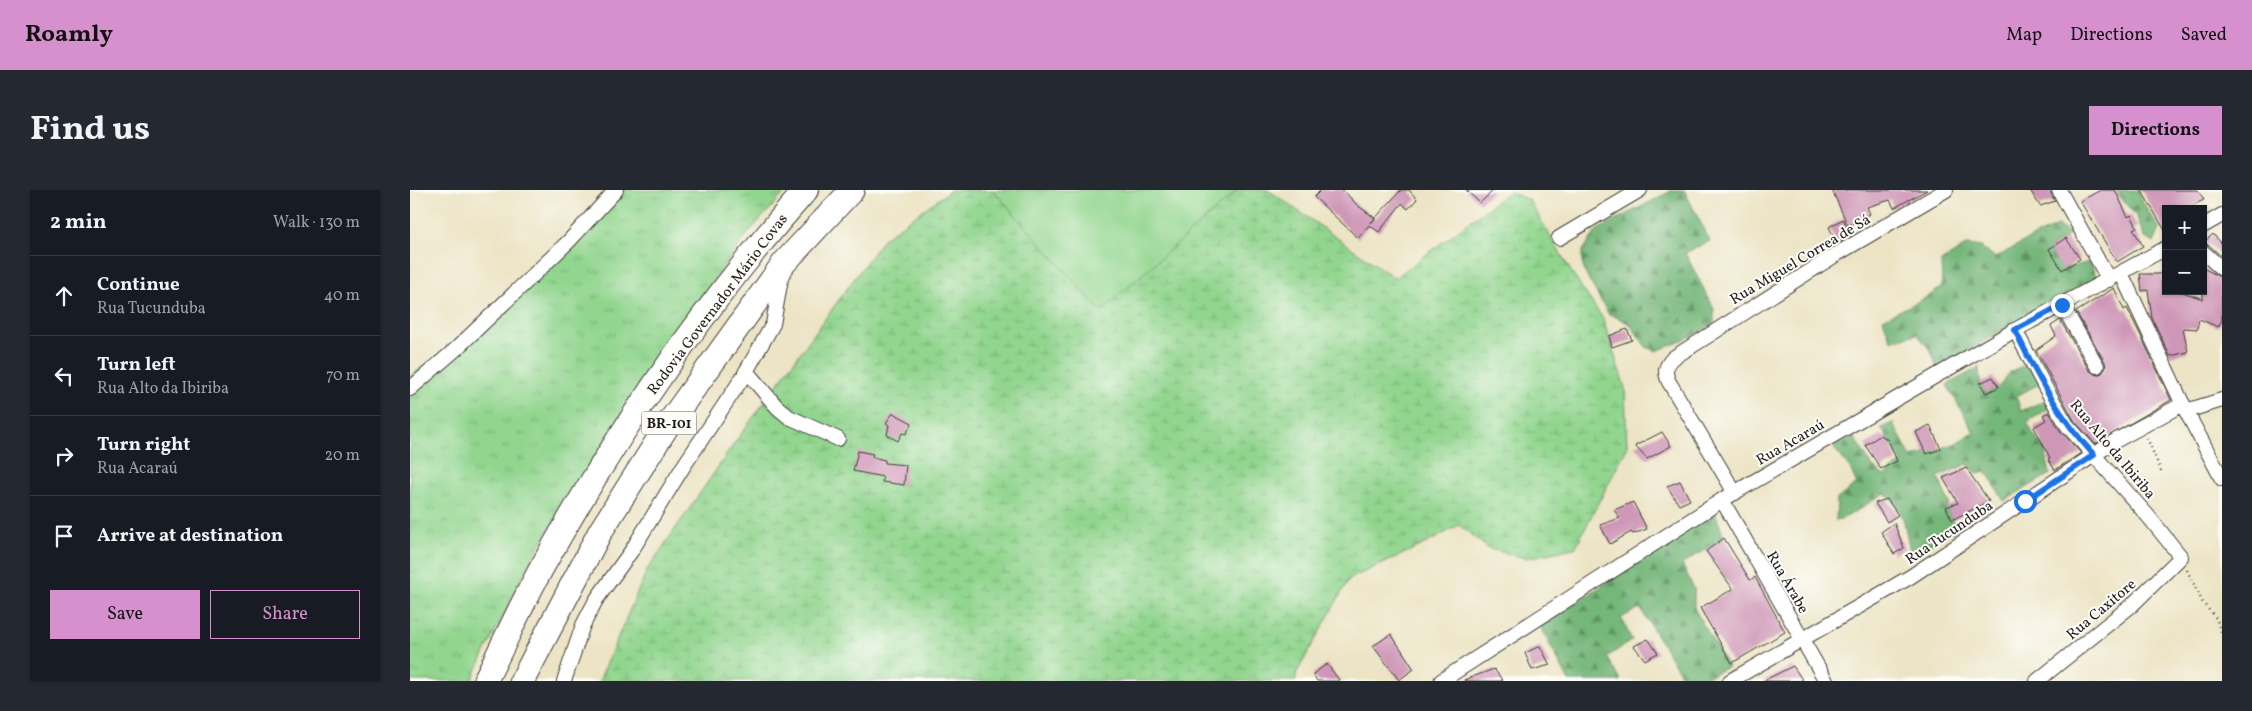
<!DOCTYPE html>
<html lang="en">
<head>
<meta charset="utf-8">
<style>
	:root { --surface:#171b24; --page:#242831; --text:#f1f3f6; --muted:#9ea1a6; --line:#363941; --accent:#d690ce }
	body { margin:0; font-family:Vollkorn,serif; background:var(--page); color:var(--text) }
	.controls { position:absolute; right:15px; top:15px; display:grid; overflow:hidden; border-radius:0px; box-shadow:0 1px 4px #0004 }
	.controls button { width:45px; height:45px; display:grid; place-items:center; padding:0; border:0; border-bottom:1px solid var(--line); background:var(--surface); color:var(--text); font:25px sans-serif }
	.stop { position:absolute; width:15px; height:15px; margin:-11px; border:4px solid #1a73e8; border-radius:50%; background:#fff }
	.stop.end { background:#1a73e8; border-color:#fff; box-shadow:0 1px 5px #0008 }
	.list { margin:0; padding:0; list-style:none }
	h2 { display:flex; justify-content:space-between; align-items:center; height:65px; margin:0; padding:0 20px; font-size:21px }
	h2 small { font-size:16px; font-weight:400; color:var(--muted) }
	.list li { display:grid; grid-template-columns:32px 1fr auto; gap:15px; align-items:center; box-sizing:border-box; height:80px; padding:0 20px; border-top:1px solid var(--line) }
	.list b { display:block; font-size:19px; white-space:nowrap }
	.list p { margin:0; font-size:16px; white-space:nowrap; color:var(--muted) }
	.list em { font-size:16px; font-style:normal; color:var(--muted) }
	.actions { display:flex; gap:10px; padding:15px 20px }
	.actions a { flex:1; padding:11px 0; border:1px solid var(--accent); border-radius:0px; text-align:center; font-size:18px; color:var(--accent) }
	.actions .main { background:var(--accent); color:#111 }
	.icon { flex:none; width:28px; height:28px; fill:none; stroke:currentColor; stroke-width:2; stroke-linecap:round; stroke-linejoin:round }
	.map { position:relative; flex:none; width:1812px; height:491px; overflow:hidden; border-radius:0px }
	header { display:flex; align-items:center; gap:30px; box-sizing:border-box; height:70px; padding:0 25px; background:var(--accent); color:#111 }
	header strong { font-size:24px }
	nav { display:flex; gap:28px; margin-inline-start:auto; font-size:18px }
	.intro { display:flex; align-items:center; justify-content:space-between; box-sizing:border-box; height:120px; padding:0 30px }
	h1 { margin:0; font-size:35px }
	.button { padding:12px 22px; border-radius:0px; background:var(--accent); color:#111; font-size:18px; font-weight:700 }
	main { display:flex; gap:30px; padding:0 30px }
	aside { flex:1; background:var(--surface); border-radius:0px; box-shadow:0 1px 4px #0004 }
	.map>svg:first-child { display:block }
	.grass { fill:url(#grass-tufts); stroke:#567855 }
	.forest { fill:url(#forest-firs); stroke:#48694a }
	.wetland { fill:url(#wetland-marsh); stroke:#567855 }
	.green { fill:#91d58e; stroke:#567855 }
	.building { fill:#cf97b7 }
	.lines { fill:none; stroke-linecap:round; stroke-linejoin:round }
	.minor-casing { stroke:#3b3a35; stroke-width:16 }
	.trunk-casing { stroke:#3b3a35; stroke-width:26 }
	.path { stroke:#3b3a35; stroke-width:2.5; stroke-dasharray:1 4; stroke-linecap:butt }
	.minor { stroke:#fff; stroke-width:14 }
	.trunk { stroke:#fff; stroke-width:24 }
	.route { stroke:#1a73e8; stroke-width:6 }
	.labels { text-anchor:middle; stroke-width:4; stroke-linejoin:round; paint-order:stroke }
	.shield { fill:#fdfcf7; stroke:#605f5e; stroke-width:1 }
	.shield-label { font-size:14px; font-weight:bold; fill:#1c1c1c }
	.street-label { font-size:15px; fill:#1c1c1c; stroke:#fdfcf7 }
</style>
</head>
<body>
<header>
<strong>Roamly</strong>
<nav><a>Map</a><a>Directions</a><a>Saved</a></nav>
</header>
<div class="intro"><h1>Find us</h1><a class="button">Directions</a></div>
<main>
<aside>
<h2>2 min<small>Walk · 130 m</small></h2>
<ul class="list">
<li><svg class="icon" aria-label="ahead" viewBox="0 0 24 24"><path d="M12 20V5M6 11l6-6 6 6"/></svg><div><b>Continue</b><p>Rua Tucunduba</p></div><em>40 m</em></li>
<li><svg class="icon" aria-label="left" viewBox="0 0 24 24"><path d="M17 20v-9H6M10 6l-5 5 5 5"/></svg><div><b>Turn left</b><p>Rua Alto da Ibiriba</p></div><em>70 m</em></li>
<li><svg class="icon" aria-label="right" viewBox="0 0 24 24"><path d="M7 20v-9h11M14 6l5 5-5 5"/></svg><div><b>Turn right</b><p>Rua Acaraú</p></div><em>20 m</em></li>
<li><svg class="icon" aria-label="arrive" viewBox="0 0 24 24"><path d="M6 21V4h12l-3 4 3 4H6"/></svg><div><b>Arrive at destination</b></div></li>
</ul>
<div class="actions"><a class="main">Save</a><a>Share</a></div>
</aside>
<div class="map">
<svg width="1812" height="491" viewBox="0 0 1812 491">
	<defs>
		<pattern id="grass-tufts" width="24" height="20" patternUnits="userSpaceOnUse" patternTransform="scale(1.25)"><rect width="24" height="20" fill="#91d58e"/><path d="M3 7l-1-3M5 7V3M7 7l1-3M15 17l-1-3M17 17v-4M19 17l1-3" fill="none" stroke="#7cb67a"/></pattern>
		<pattern id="forest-firs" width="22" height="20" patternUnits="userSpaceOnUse" patternTransform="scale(1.25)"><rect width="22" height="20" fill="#74b679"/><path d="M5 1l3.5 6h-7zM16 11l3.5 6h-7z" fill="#5e9362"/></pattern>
		<pattern id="wetland-marsh" width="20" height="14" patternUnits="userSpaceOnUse" patternTransform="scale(1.25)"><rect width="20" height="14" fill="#91d58e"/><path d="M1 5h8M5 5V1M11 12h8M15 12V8" fill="none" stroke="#7cb67a"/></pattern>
	</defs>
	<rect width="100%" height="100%" fill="#fdfcf7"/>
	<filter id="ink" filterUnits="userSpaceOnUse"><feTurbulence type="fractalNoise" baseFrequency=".02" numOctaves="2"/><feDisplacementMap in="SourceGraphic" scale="10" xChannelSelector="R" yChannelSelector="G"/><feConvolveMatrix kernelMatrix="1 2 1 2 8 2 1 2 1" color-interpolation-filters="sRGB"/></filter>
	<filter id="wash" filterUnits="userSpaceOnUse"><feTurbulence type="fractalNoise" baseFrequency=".0096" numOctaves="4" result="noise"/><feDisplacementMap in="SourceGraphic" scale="20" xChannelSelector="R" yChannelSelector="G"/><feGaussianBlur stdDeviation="1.12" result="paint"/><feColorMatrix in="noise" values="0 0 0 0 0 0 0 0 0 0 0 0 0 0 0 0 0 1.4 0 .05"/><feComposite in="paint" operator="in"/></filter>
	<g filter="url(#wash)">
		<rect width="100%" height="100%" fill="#ece4c5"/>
		<!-- grass -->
		<path class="grass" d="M205,0h172l-39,43 -84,115 -106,165 -32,56 -55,112h-61v-305l28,-20 148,-125z"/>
		<!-- forest -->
		<g class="forest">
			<path d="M1263,0h11l26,51 -25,12 29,56v15l-30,16 -28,11 -10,-4 -16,-23 -22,-11 -22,-38 -4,-12v-11l15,-22z"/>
			<path d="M1707,0h21l5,13 17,26 -6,14 -10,-6 -7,-20 -19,-22z"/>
			<path d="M1647,36l15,7 -23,16 13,20 28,-7 7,16 -160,90 -6,-17 -14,-17 -26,7 -8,-22 46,-23 13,-9 -1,-25 26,-17 14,2 15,11 25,-15z"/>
			<path d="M1624,171l9,21 -27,14 5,15 25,-11 5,7 -24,15 8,15 9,10 6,27 -46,27 -18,-30 -9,2 -10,-9 -29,13 11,26 -3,4 11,22 -46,25c-7,-25 -4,-43 -26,-61 -17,9 -31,22 -49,28l1,-22 20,-15 -7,-16 -17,-21 20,-11 19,30 12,10 18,-14 -21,-34 12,-5 18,34 43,-13 20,-12 -27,-47 32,-18 1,16 6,10 13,-6 11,-15z"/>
			<path d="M1305,322l9,26 -42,26 12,25v19l34,59 -31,14h-12l-45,-73 -19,10 11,22 -25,17 14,24h-52l-29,-55z"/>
		</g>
		<!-- wetland -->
		<path class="wetland" d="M541,0h42l108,120 137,-120h30l127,88 114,-86 20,8 43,73 31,46 22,69 2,60 -52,100 -49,10 -37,-9 -30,-24 -30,17 -80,37 -53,95v7h-697l48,-111 89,-129 148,-203z"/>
		<!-- green -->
		<path class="green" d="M583,0h245l-137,121z"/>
		<g id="blocks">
			<!-- building -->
			<g class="building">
				<path d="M911,0h22l14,15 18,13 -5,6 31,-34h8l8,9 -9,10 -6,-6 -23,29 -10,-7 -11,13 -44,-41z"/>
				<path d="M1056,0h28l-14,13z"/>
				<path d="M1422,0h95l-33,18 -4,-8 -23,7 3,7 -22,12z"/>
				<path d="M1620,0h19l6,11 -15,5z"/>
				<path d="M1691,0h14l13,27 3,-2 6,12 -4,2 10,17 -26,16 -37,-61z"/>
				<path d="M1731,0h57l6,10 -21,9h-17v23z"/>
				<path d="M1433,29l8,16 -14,9 -8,-17z"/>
				<path d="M1803,44l9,10v13l-13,-12 -6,-2z"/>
				<path d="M1656,48l14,21 -18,11 -13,-21z"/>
				<path d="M1793,78l19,10v42l-4,7 -19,-8 -2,10 -14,-1 5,24 -18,4 -18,-38 -4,-28 -6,1 -2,-17h21l1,12 4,1v4h13l24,8z"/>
				<path d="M1704,98l10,22 3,-2 13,26 31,66 -76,44 -21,-24 -38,-70 20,-14 -5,-10 9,-6 29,50 7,5 6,-2 4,-6 -1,-5 -29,-50z"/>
				<path d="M1217,139l5,11 -20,7 -3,-11z"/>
				<path d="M1583,187l6,10 -13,6 -6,-10z"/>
				<path d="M1639,222l11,19 21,22 -26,17 -7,-11 2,-1 -16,-31 12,-7 -3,-5z"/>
				<path d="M483,223l19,10 -6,11 -4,-1 -4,8 -11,-6 2,-10 -3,-2z"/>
				<path d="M1520,235l11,24 -15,5 -10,-22z"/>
				<path d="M1252,242l9,14 -24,13 -12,-13z"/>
				<path d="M1471,245l7,5 9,21 -16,8 -16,-24z"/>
				<path d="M448,261l15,3 -1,3 13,3v3l21,2 -2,20 -22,-3 1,-5 -30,-6z"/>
				<path d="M1556,278l23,33 -37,19 -6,-13 12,-4 -15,-25z"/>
				<path d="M1270,291l10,19 -11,5 -12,-19z"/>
				<path d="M1477,309l11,16 -11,7 -12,-19z"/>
				<path d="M1223,312l14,27 -14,5 -2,-2 -21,12 -10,-19 20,-7 -6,-8z"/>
				<path d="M1484,333l10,25 -10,6 -13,-22z"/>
				<path d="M1314,348l26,42 5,-3 30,55 -53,31 -32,-55 33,-19 -27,-38z"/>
				<path d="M981,444l23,35 -15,11 -26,-34z"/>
				<path d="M1238,449l10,14 -13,7 -11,-14z"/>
				<path d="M1130,456l10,19 -18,5 -7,-17z"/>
				<path d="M917,474l13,17h-23l-4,-7z"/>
				<path d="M1383,476l10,15h-40z"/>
				<path d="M1084,479l9,12h-38l-1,-1z"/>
			</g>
		</g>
	</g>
	<g filter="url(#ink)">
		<use href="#blocks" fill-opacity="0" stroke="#3b3a35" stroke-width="1"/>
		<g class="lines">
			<defs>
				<g id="minor">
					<path d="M1649,0l50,90"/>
					<path d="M1793,36l19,-11"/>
					<path d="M1149,48l81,-48"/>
					<path d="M1793,62l19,17"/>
					<path d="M1711,83l65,138 36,68"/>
					<path d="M1652,115l35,61"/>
					<path d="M1605,140l30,57 22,38 81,91 33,41 -49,48 -95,76"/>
					<path d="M336,181l31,36 12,10 49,22"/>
					<path d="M0,199l46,-40 113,-108 47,-51"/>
					<path d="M1776,221l36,-11"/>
					<path d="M1325,303l-66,-111c-5,-11 -4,-15 4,-24l164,-104 109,-64"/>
					<path d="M1312,310l104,181"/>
					<path d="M154,491l19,-56 13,-25 36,-50 51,-83 60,-90 30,-53 9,-51"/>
					<path d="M1031,491l281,-181 293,-170 151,-82"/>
					<path d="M1320,491l180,-104 205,-136 68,-37"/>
				</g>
				<g id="trunk">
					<path d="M75,491c19,-37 36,-76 56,-112 75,-135 163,-264 265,-379"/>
					<path d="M112,491l78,-149 71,-112 113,-157 68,-73"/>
				</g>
			</defs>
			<!-- minor casing -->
			<use href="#minor" class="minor-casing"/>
			<!-- trunk casing -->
			<use href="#trunk" class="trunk-casing"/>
			<!-- path -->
			<g class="path">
				<path d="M1737,248l15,35"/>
				<path d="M1777,380l16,33 13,15 6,16"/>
			</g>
			<!-- minor -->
			<use href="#minor" class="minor"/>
			<!-- trunk -->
			<use href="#trunk" class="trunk"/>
		</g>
	</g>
	<g class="lines" filter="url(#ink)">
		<!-- route -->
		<path class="route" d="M1615,311l69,-46c-35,-38 -57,-79 -79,-125l47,-25"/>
	</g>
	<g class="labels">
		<!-- shield labels -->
		<rect class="shield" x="231.5" y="221.5" width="55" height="23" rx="4"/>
		<g class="shield-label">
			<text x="259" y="238">BR-101</text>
		</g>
		<!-- street labels -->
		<g class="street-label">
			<text transform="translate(1390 69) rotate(-31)" y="5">Rua Miguel Correa de Sá</text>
			<text transform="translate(307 114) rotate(-53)" y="5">Rodovia Governador Mário Covas</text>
			<text transform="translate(1380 252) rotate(-30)" y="5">Rua Acaraú</text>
			<text transform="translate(1703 259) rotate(50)" y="5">Rua Alto da Ibiriba</text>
			<text transform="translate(1539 342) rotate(-34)" y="5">Rua Tucunduba</text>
			<text transform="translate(1378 392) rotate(60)" y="5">Rua Árabe</text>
			<text transform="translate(1691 419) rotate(-40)" y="5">Rua Caxitore</text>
		</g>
	</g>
</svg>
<div class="controls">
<button>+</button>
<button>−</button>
</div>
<div class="stop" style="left:1615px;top:311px"></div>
<div class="stop end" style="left:1652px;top:115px"></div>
</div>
</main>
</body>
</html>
